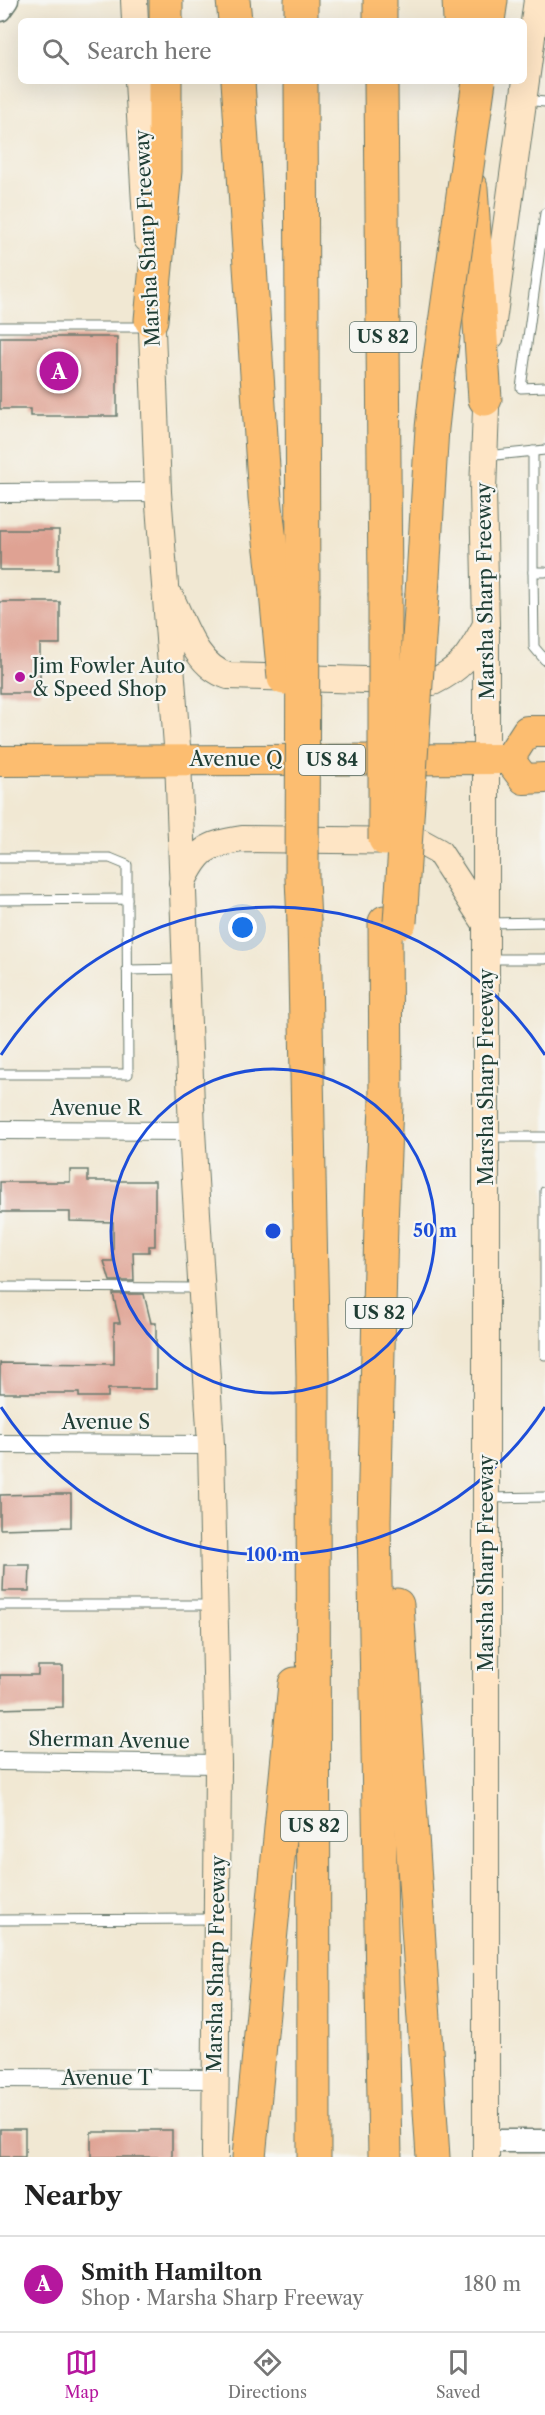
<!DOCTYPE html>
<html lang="en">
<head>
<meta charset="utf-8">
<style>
	:root { --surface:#fff; --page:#f6f6f6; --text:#222; --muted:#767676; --line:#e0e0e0; --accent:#b5179e }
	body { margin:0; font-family:"Libre Caslon Text",serif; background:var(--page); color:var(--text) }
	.you { position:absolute; left:243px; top:928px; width:21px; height:21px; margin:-15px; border:4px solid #fff; border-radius:50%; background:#1a73e8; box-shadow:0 0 0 9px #1a73e833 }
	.badge { display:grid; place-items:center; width:39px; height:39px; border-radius:50%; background:var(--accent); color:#fff; font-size:20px; font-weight:700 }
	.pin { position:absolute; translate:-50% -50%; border:3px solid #fff; box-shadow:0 2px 6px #0006 }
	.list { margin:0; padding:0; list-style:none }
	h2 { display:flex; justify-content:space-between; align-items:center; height:78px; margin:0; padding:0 24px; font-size:26px }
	h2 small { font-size:20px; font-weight:400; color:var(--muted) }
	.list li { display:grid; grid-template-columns:39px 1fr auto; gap:18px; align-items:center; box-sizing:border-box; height:96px; padding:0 24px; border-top:2px solid var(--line) }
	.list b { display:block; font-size:22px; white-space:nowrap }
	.list p { margin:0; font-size:20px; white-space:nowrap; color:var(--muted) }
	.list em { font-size:20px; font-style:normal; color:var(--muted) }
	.icon { flex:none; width:33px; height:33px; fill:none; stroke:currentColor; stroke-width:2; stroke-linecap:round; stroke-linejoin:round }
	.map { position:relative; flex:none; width:545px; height:2157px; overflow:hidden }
	.search { position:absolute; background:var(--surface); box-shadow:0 6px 24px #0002; left:18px; right:18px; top:18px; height:66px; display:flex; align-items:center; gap:15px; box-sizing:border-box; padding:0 21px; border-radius:9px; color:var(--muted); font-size:22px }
	.sheet { height:174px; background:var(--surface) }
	nav { display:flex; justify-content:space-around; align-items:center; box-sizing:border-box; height:84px; border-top:2px solid var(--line); background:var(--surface); font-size:16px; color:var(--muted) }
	nav a { display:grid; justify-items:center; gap:3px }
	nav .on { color:var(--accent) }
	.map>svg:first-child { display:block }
	.building { fill:#dfa293 }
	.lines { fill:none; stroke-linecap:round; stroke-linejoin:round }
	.service-casing { stroke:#68796c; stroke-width:11 }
	.minor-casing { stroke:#68796c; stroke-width:20 }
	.tertiary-casing { stroke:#68796c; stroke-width:25 }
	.secondary-casing { stroke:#68796c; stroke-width:28 }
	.trunk-casing { stroke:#68796c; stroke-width:32 }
	.motorway-casing { stroke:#68796c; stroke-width:35 }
	.service { stroke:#fff; stroke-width:9 }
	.minor { stroke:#fff; stroke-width:18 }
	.tertiary { stroke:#fff; stroke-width:22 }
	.secondary { stroke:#fee5c5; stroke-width:26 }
	.trunk { stroke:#fcbd6f; stroke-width:30 }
	.motorway { stroke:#fcbd6f; stroke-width:33 }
	.motorway-bridge-casing { stroke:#68796c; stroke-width:35; stroke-linecap:butt }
	.motorway-bridge { stroke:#fcbd6f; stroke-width:33 }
	.ring { fill:none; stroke:#1d4ed8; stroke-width:3 }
	.poi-dot { fill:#b5179e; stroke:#f6f6f2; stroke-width:2 }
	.labels { text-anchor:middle; stroke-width:4.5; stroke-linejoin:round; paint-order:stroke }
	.shield { fill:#f6f6f2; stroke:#60746d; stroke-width:1.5 }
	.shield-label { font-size:18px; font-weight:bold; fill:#1f3d34 }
	.street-label { font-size:20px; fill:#1f3d34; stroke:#f6f6f2 }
	.poi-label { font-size:20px; fill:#1f3d34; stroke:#f6f6f2; text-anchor:start }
	.centre { fill:#1d4ed8; stroke:#f6f6f2; stroke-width:3 }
	.ring-label { font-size:18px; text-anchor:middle; font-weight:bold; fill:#1d4ed8; stroke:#f6f6f2; stroke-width:4.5; stroke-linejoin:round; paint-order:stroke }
</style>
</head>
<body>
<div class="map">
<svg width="545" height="2157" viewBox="0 0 545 2157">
	<rect width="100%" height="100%" fill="#f6f6f2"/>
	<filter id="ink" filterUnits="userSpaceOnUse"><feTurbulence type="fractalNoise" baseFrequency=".0167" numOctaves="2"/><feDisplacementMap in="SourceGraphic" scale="12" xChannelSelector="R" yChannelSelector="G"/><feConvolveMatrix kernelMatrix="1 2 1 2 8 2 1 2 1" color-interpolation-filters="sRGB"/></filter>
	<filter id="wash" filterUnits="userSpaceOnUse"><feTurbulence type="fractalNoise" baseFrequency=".008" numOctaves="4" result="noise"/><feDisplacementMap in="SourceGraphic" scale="24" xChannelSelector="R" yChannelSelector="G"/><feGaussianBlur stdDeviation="1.35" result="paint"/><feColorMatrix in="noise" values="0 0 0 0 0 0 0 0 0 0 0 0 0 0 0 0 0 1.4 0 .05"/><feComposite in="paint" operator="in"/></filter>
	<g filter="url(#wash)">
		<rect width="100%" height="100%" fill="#f1e8d3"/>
		<g id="blocks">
			<!-- building -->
			<g class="building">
				<path d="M0,337h117v79h-87v-7h-30z"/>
				<rect x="0" y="530" width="59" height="40"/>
				<path d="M0,602h60v42h-20v49h-40z"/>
				<path d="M70,1170h18v11h67v65h-6v6h-16l1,29h-24l-6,-20h9v-39l-43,-1v-9h-70v-30h70z"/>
				<path d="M113,1294h31l7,29h5v66h-48v8h-29v-4h-79v-30l114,1v-41h6z"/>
				<path d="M40,1494h31v33l-71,2v-34z"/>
				<path d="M4,1565h26l-1,26h-26z"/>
				<path d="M38,1666h25v41l-63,2v-34h38z"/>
				<rect x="0" y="2129" width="25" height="28"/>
				<path d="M140,2130h32v27h-81v-25h49z"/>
			</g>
		</g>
	</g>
	<g filter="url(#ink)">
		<use href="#blocks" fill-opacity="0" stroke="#68796c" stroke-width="1.5"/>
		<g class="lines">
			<defs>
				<g id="service">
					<path d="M524,100l21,2"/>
					<path d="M545,213l-24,175 24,-1"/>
					<path d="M0,327h146"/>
					<path d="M533,451v121h12"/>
					<path d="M486,456l59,-6"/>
					<path d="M533,572l1,75 11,13"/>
					<path d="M0,858h110l17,7v34"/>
					<path d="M0,900l127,-1 1,175h-128"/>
					<path d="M488,923l57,-1"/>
					<path d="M488,959h57"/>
					<path d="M127,970l58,-1"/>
					<path d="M488,1137h57"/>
					<path d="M545,1191v164"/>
					<path d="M0,1287l199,1"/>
					<path d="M487,1498l58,-1"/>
					<path d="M0,1605h214"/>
					<path d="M0,1920l214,-1"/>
				</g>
				<g id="minor">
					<path d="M0,493l158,-1"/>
					<path d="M0,1130l192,1"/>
					<path d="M0,1444l211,1"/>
					<path d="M0,1761l218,3"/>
					<path d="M0,2078l215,1"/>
				</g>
				<g id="tertiary">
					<path d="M0,10l7,-10"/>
					<path d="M486,2141h59"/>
				</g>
				<g id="secondary">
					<path d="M134,0l1,21"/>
					<path d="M138,81l9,158"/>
					<path d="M151,303l7,189 20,267 14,372 19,314 7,319 -3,393"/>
					<path d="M491,336l46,-336"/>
					<path d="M171,598c14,28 25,68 57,78l205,6c32,-16 36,-27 53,-57"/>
					<path d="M182,883c16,-33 23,-38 60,-44l177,2 20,11 47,72"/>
					<path d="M486,2157v-1532l-3,-134 4,-110"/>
				</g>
				<g id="trunk">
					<path d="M509,759l18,-28h18"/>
					<path d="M509,759l15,20 21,-1"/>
					<path d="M0,761l509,-2"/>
				</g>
				<g id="motorway">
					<path d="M233,0l2,21"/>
					<path d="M301,0v21"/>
					<path d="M380,0v21"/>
					<path d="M459,0l1,21"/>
					<path d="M166,21v-21"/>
					<path d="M488,21l3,-21"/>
					<path d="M238,81l27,417 11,95"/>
					<path d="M301,81l2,512"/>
					<path d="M381,81l4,512"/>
					<path d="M471,188l14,211"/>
					<path d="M151,320l14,-149v-90"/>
					<path d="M422,594l10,-166 6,-55"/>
					<path d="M304,922l9,454 1,781"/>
					<path d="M385,922l1,183 -5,119 -7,297 11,636"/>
					<path d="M397,1605l36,552"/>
					<path d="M249,2157l46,-473"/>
				</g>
			</defs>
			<!-- service casing -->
			<use href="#service" class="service-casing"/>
			<!-- minor casing -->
			<use href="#minor" class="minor-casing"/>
			<!-- tertiary casing -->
			<use href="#tertiary" class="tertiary-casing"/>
			<!-- secondary casing -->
			<use href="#secondary" class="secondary-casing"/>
			<!-- trunk casing -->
			<use href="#trunk" class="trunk-casing"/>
			<!-- motorway casing -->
			<use href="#motorway" class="motorway-casing"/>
			<!-- service -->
			<use href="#service" class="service"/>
			<!-- minor -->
			<use href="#minor" class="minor"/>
			<!-- tertiary -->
			<use href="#tertiary" class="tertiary"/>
			<!-- secondary -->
			<use href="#secondary" class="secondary"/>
			<!-- trunk -->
			<use href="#trunk" class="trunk"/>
			<!-- motorway -->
			<use href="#motorway" class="motorway"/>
			<defs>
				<g id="motorway-bridge">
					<path d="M438,373l41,-292"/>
					<path d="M276,593l8,85"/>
					<path d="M303,593l-1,286 2,43"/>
					<path d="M385,593v246"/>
					<path d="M400,922l22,-328"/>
				</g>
			</defs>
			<!-- motorway-bridge casing -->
			<use href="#motorway-bridge" class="motorway-bridge-casing"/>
			<!-- motorway-bridge -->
			<use href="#motorway-bridge" class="motorway-bridge"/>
		</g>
	</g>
	<!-- distance rings -->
	<g class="ring">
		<circle cx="273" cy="1231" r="162"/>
		<path d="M545 1407A324 324 0 0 1 1 1407M1 1055A324 324 0 0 1 545 1055"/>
	</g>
	<!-- markers -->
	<circle class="poi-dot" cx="20" cy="677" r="6"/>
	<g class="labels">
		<!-- shield labels -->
		<g class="shield">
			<rect x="350" y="322" width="66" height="30" rx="4.5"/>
			<rect x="299" y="745" width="66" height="30" rx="4.5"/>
			<rect x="346" y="1298" width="66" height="30" rx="4.5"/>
			<rect x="281" y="1811" width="66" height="30" rx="4.5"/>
		</g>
		<g class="shield-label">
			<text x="383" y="343">US 82</text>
			<text x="332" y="766">US 84</text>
			<text x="379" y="1319">US 82</text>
			<text x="314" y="1832">US 82</text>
		</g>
		<!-- street labels -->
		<g class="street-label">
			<text transform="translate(147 238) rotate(-93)" y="7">Marsha Sharp Freeway</text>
			<text transform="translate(485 591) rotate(-91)" y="7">Marsha Sharp Freeway</text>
			<text x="236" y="766">Avenue Q</text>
			<text transform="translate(486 1077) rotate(-90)" y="7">Marsha Sharp Freeway</text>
			<text x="96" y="1115">Avenue R</text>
			<text x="106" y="1429">Avenue S</text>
			<text transform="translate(486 1563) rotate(-90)" y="7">Marsha Sharp Freeway</text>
			<text transform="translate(109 1740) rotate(1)" y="7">Sherman Avenue</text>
			<text transform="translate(216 1964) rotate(-89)" y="7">Marsha Sharp Freeway</text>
			<text x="107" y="2085">Avenue T</text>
		</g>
		<!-- poi labels -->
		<g class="poi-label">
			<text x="32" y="673">Jim Fowler Auto<tspan x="32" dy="23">&amp; Speed Shop</tspan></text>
		</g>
	</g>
	<circle cx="273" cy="1231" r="9" class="centre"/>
	<g class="ring-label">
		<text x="435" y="1237">50 m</text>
		<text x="273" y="1561">100 m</text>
	</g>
</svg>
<div class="you"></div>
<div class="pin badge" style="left:59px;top:371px">A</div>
<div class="search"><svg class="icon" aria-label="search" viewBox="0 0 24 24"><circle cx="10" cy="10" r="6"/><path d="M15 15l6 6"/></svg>Search here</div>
</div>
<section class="sheet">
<h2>Nearby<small></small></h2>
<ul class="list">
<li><span class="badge">A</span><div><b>Smith Hamilton</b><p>Shop · Marsha Sharp Freeway</p></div><em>180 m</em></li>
</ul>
</section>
<nav>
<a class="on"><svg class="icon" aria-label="map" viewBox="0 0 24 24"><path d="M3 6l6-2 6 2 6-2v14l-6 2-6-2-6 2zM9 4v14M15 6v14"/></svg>Map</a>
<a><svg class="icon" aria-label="directions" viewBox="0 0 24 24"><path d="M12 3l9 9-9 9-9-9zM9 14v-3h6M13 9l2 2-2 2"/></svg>Directions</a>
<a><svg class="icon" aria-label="saved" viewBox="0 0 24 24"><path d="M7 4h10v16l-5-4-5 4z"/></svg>Saved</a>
</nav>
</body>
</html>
